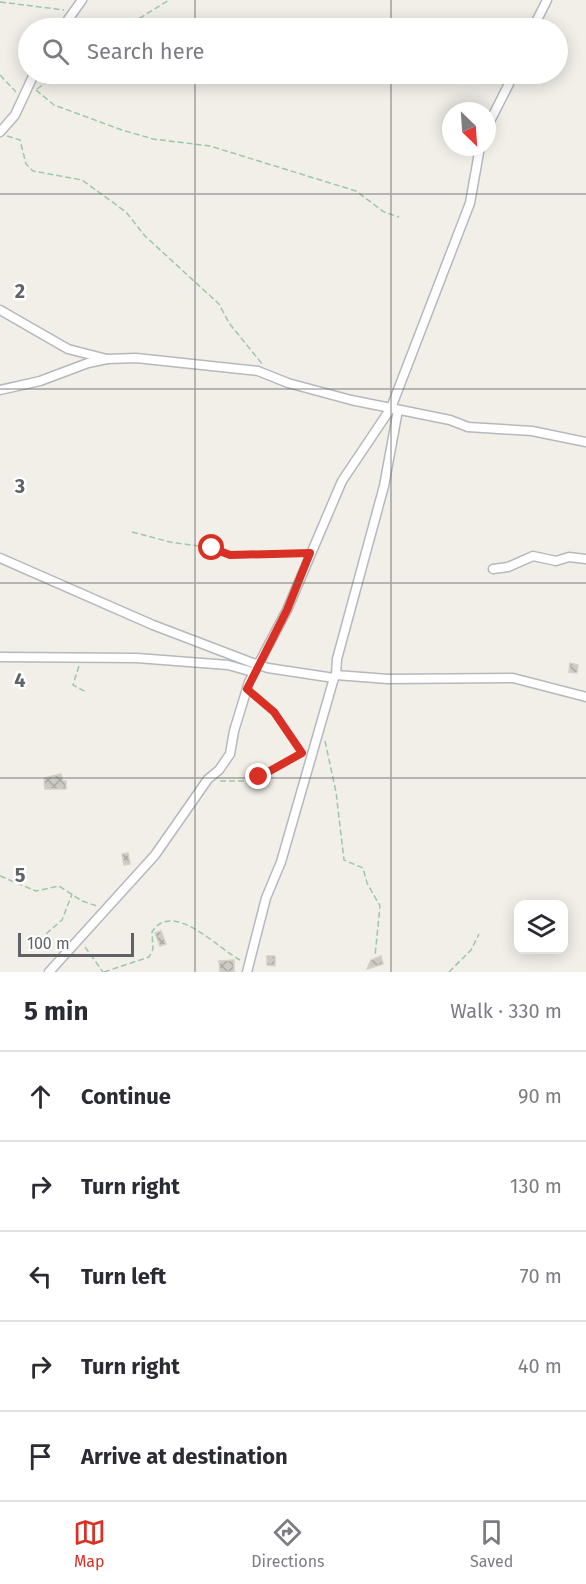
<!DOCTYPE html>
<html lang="en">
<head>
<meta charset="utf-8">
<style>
	:root { --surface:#fff; --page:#f2f2f3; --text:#2b2b33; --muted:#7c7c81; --line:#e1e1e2; --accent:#d93025 }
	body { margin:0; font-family:"Fira Sans",sans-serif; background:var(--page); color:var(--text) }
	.controls { position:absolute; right:18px; bottom:18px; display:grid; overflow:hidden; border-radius:12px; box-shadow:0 3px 15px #0003 }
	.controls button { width:54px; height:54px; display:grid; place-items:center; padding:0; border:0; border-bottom:2px solid var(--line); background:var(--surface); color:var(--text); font:30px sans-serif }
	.compass { position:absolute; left:442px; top:102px; width:54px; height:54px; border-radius:50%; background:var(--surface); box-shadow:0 3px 15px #0003; rotate:155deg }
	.scale { position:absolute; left:18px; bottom:15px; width:116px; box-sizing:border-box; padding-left:6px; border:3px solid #5f6368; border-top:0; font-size:16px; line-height:21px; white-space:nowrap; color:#5f6368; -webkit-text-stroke:4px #fff; paint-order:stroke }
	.stop { position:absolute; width:18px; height:18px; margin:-14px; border:4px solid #d93025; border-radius:50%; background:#fff }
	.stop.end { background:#d93025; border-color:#fff; box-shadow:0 2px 6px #0008 }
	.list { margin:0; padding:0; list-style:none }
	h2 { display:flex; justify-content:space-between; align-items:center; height:78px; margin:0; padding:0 24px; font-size:26px }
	h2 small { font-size:20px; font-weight:400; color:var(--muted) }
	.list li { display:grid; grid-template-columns:39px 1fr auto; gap:18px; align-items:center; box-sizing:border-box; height:90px; padding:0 24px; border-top:2px solid var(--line) }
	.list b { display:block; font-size:22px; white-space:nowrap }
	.list em { font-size:20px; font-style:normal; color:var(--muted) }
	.icon { flex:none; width:33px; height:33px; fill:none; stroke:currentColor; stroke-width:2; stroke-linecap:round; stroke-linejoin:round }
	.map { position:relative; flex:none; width:586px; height:972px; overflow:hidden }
	.search { position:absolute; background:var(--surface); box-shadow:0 3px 15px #0003; left:18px; right:18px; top:18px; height:66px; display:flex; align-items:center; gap:15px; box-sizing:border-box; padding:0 21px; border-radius:33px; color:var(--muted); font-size:22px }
	.sheet { height:528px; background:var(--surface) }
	nav { display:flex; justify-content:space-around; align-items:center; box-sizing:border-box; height:84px; border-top:2px solid var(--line); background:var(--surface); font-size:16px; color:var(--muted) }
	nav a { display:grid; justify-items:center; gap:3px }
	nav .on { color:var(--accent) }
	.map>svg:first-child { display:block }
	.building { fill:url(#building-cross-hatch); stroke:#d6d1c6; stroke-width:1.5 }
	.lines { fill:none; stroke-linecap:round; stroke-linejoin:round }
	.street-casing { stroke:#b5b8bc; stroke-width:11 }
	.path { stroke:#9cc7a9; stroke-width:1.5; stroke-dasharray:6 3; stroke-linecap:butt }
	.street { stroke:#fff; stroke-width:8 }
	.route { stroke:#d93025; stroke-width:8 }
	.grid { fill:none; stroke:#5f6368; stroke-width:1.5; stroke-opacity:0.55 }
	.grid-label { font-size:20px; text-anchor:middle; font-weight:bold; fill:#5f6368; stroke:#fff; stroke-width:5; stroke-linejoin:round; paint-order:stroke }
</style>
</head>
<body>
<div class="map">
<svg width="586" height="972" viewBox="0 0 586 972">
	<defs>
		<pattern id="building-cross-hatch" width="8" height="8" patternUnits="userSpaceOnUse" patternTransform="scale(1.5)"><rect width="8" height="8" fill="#cccac5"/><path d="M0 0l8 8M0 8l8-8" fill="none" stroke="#a9a8a4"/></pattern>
	</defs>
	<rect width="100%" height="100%" fill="#f1efe8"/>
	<!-- building -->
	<g class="building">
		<path d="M570,663l8,2 -1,8 -8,-1z"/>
		<path d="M61,774l2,7h3v8h-21l-1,-11z"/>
		<path d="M128,853l2,11 -6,1 -2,-11z"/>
		<path d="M161,931l5,13 -6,2 -5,-13z"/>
		<path d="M267,956h8v10l-8,-1z"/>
		<path d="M381,956l2,8 -16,5 4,-9z"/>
		<path d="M234,960v12h-14l-1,-11z"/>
	</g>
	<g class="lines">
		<defs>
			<g id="street">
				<path d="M62,28l20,-28"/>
				<path d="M533,28l14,-28"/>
				<path d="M487,127l27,-53"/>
				<path d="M0,132l15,-17 19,-41"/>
				<path d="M0,310l68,39 39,10"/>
				<path d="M0,390l40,-9 48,-18 19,-4 29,-1 122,13 30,12 63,17 99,20 18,7 64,4 54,11"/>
				<path d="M0,558l153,67 97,37 18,6 66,10 2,-3 52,4 125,-1 73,19"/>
				<path d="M493,569l15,-2 25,-11 23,5 13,-4 17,2"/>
				<path d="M0,657l137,1 91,7 25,7"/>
				<path d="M336,675l1,-16 47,-173 14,-76"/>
				<path d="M49,972l106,-117 53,-76 11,-9 11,-16 4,-23 15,-49 38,-72 55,-129 49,-73 79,-205 10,-56"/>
				<path d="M247,972l19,-74 15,-36 53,-184"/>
			</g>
		</defs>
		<!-- street casing -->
		<use href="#street" class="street-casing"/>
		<!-- path -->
		<g class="path">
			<path d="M0,2l64,8"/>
			<path d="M124,28l45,-28"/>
			<path d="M0,75l16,17"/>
			<path d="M37,89l21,-15"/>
			<path d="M36,90l18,15 68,25 31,9 57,7 146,45 28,21 15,5"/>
			<path d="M7,136l13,4 6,24 7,7 49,9 44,32 19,24 74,68 10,19 34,42"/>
			<path d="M132,532l38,10 42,6 18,7 71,-1"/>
			<path d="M79,666l-6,19 13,7"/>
			<path d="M254,695l20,17 28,41"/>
			<path d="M325,741l11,51 8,68 19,8 4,15 13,23 -5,50"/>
			<path d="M220,781h30l54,-28"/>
			<path d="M0,876l36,15 23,-5 23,15 15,5"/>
			<path d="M45,943l2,-10 15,-13 10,-26"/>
			<path d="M85,947l18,25"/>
			<path d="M104,972l45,-15 4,-8 -1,-17c20,-33 67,17 88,28"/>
			<path d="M449,972l22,-22 8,-16"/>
		</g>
		<!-- street -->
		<use href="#street" class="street"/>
	</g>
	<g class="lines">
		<!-- route -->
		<path class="route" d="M212,548l18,7 80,-2 -23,57 -40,79 27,23 28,41 -43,24"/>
	</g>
	<!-- grid -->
	<path class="grid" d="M195,0v28M391,0v28M195,74v898M391,74v898M0,194h586M0,389h586M0,583h586M0,778h586"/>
	<g class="grid-label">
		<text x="20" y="298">2</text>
		<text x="20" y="493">3</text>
		<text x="20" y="687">4</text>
		<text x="20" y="882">5</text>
	</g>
</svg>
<div class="controls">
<button><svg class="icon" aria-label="layers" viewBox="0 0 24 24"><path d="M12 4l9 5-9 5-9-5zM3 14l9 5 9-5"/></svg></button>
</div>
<svg class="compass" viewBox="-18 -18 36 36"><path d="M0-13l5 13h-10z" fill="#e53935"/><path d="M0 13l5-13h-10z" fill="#7c7c81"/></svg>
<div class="scale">100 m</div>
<div class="stop" style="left:212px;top:548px"></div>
<div class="stop end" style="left:259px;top:777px"></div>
<div class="search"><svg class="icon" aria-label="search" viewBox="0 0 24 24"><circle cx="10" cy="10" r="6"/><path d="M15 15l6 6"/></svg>Search here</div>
</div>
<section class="sheet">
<h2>5 min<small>Walk · 330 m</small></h2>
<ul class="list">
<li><svg class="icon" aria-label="ahead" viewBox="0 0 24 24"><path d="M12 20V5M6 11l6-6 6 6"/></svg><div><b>Continue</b></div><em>90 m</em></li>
<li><svg class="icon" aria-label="right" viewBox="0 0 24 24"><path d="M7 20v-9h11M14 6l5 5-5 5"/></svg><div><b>Turn right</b></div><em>130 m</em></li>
<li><svg class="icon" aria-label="left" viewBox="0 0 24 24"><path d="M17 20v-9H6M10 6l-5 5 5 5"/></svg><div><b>Turn left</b></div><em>70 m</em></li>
<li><svg class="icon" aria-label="right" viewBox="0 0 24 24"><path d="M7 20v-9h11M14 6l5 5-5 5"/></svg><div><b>Turn right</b></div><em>40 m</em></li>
<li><svg class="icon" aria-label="arrive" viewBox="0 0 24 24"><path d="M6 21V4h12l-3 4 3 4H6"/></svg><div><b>Arrive at destination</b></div></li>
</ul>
</section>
<nav>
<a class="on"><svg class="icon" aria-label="map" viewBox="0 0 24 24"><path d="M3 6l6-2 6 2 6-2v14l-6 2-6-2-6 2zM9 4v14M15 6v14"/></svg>Map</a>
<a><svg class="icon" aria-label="directions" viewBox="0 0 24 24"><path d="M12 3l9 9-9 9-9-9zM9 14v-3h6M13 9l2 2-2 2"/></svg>Directions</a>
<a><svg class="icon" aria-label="saved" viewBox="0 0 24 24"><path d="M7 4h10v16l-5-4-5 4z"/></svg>Saved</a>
</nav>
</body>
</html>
